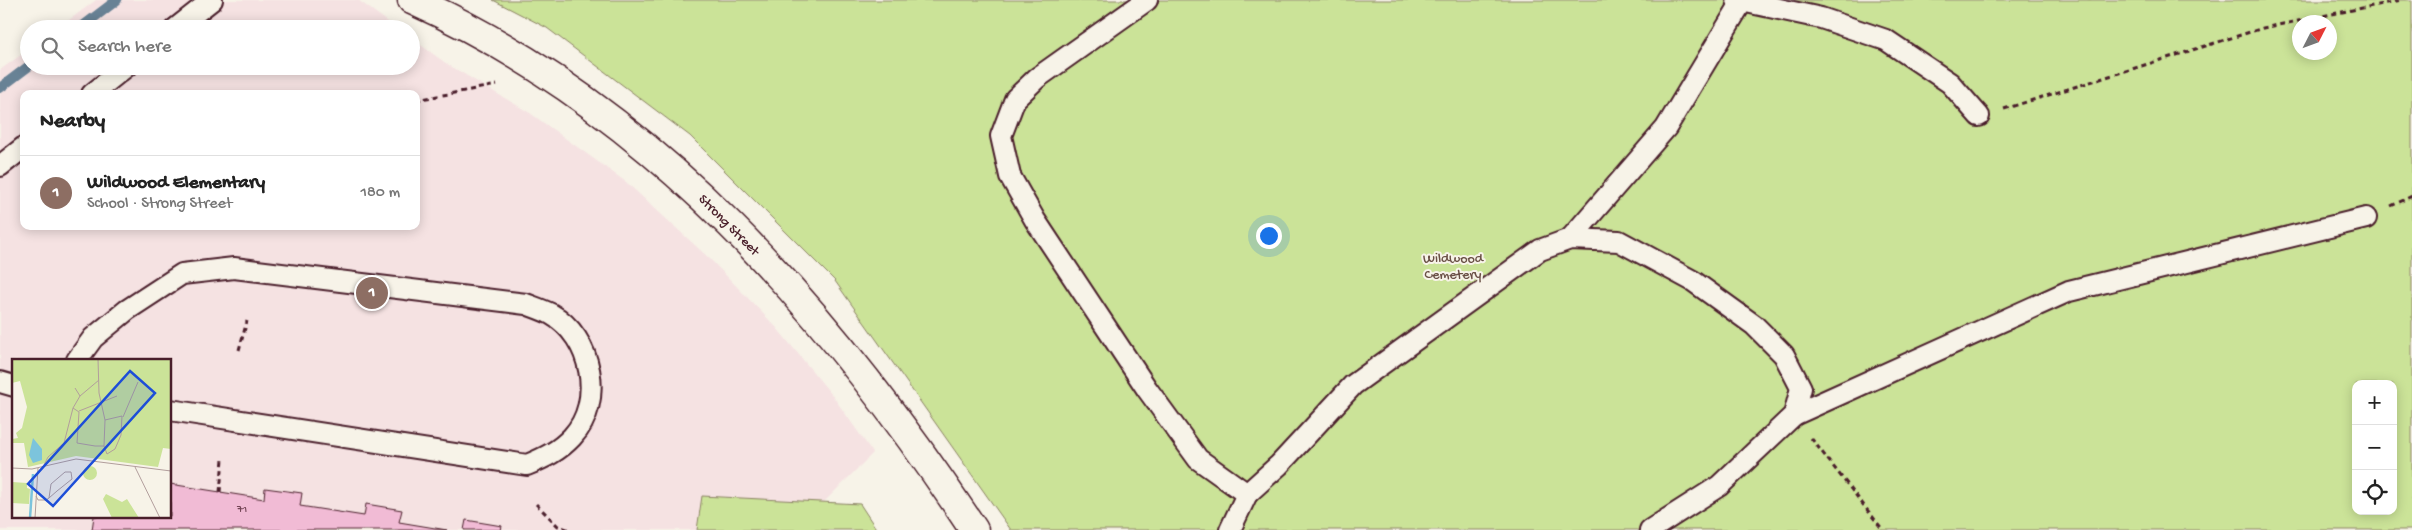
<!DOCTYPE html>
<html lang="en">
<head>
<meta charset="utf-8">
<style>
	:root { --surface:#fff; --page:#f2f2f2; --text:#222; --muted:#767676; --line:#e0e0e0; --accent:#1a73e8 }
	body { margin:0; font-family:"Gochi Hand",sans-serif; background:var(--page); color:var(--text) }
	.controls { position:absolute; right:15px; bottom:15px; display:grid; overflow:hidden; border-radius:10px; box-shadow:0 2px 12px #0003 }
	.controls button { width:45px; height:45px; display:grid; place-items:center; padding:0; border:0; border-bottom:1px solid var(--line); background:var(--surface); color:var(--text); font:25px sans-serif }
	.compass { position:absolute; left:2292px; top:15px; width:45px; height:45px; border-radius:50%; background:var(--surface); box-shadow:0 2px 12px #0003; rotate:48deg }
	.you { position:absolute; left:1268px; top:235px; width:18px; height:18px; margin:-12px; border:4px solid #fff; border-radius:50%; background:#1a73e8; box-shadow:0 0 0 8px #1a73e833 }
	.badge { display:grid; place-items:center; width:32px; height:32px; border-radius:50%; background:var(--accent); color:#fff; font-size:16px; font-weight:700 }
	.pin { position:absolute; translate:-50% -50%; border:2px solid #fff; box-shadow:0 1px 5px #0006 }
	.list { margin:0; padding:0; list-style:none }
	h2 { display:flex; justify-content:space-between; align-items:center; height:65px; margin:0; padding:0 20px; font-size:21px }
	h2 small { font-size:16px; font-weight:400; color:var(--muted) }
	.list li { display:grid; grid-template-columns:32px 1fr auto; gap:15px; align-items:center; box-sizing:border-box; height:75px; padding:0 20px; border-top:1px solid var(--line) }
	.list b { display:block; font-size:19px; white-space:nowrap }
	.list p { margin:0; font-size:16px; white-space:nowrap; color:var(--muted) }
	.list em { font-size:16px; font-style:normal; color:var(--muted) }
	.icon { flex:none; width:28px; height:28px; fill:none; stroke:currentColor; stroke-width:2; stroke-linecap:round; stroke-linejoin:round }
	.map { position:relative; flex:none; width:2412px; height:530px; overflow:hidden }
	.search { position:absolute; background:var(--surface); box-shadow:0 2px 12px #0003; left:20px; top:20px; width:400px; height:55px; display:flex; align-items:center; gap:12px; box-sizing:border-box; padding:0 18px; border-radius:28px; color:var(--muted); font-size:19px }
	.panel { position:absolute; background:var(--surface); box-shadow:0 2px 12px #0003; left:20px; top:90px; width:400px; height:140px; border-radius:10px }
	.map>svg:first-child { display:block }
	.built { fill:#f5e2e2; fill-rule:evenodd }
	.green { fill:#cbe398; stroke:#8a8162; fill-rule:evenodd }
	.lines { fill:none; stroke-linecap:round; stroke-linejoin:round }
	.stream { stroke:#688295; stroke-width:10 }
	.building { fill:#f1bbd5; stroke:#4a1f2b }
	.lane-casing { stroke:#4a1f2b; stroke-width:24 }
	.secondary-casing { stroke:#4a1f2b; stroke-width:31 }
	.path { stroke:#4a1f2b; stroke-width:3; stroke-dasharray:5 4; stroke-linecap:butt }
	.lane { stroke:#f7f3e8; stroke-width:20 }
	.secondary { stroke:#f7f3e8; stroke-width:28 }
	.labels { text-anchor:middle; stroke-width:4; stroke-linejoin:round; paint-order:stroke }
	.number-label { font-size:11px; fill:#744656 }
	.street-label { font-size:14px; fill:#4a1f2b; stroke:#f7f3e8 }
	.park-label { font-size:14px; fill:#6a5046; stroke:#f7f3e8 }
	.inset-river { fill:none; stroke:#7cc4dc; stroke-width:2.5 }
	.inset-road { fill:none; stroke:#b29e9c; stroke-width:1 }
	.view { fill:#1d4ed8; fill-opacity:0.15; stroke:#1d4ed8; stroke-width:2.5 }
	.inset-edge { fill:none; stroke:#4a1f2b; stroke-width:2.5 }
</style>
</head>
<body>
<div class="map">
<svg width="2412" height="530" viewBox="0 0 2412 530">
	<rect width="100%" height="100%" fill="#f7f3e8"/>
	<filter id="ink" filterUnits="userSpaceOnUse"><feTurbulence type="fractalNoise" baseFrequency=".02" numOctaves="2"/><feDisplacementMap in="SourceGraphic" scale="10" xChannelSelector="R" yChannelSelector="G"/><feConvolveMatrix kernelMatrix="1 2 1 2 8 2 1 2 1" color-interpolation-filters="sRGB"/></filter>
	<g filter="url(#ink)">
		<!-- built -->
		<g class="built">
			<path d="M96,0h262l40,29h-341z"/>
			<path d="M411,38l36,26 83,49 96,69 84,77 66,68 56,68 41,58 -77,77h-796v-460l29,-21v17h382zM24,94h392v132h-392zM14,360h156v156h-156z"/>
		</g>
		<!-- green -->
		<g class="green">
			<path d="M493,0h1919v530h-1401l-176,-249 -145,-145 -143,-108zM2300,22h30v30h-30zM2356,384h37v127h-37z"/>
			<path d="M702,496l158,8 17,26h-180z"/>
		</g>
		<g class="lines">
			<!-- stream -->
			<g class="stream">
				<path d="M79,29l38,-29"/>
				<path d="M0,88l29,-22"/>
			</g>
		</g>
		<!-- building -->
		<g class="building">
			<path d="M170,484l94,15 1,-11 37,5 -2,13 64,10 2,-12 36,6 -3,12 48,8h-355l2,-14h76z"/>
			<path d="M466,520l36,6 -1,4h-37z"/>
		</g>
		<g class="lines">
			<defs>
				<g id="lane">
					<path d="M1147,0l-110,78 -22,21 -14,37 9,40 25,44 112,169 51,70 49,35 32,-29 74,-80 187,-135 30,-11 49,2 74,40 61,44 30,30 17,33 -7,27 -75,71 -69,44"/>
					<path d="M1737,0l84,18 65,22 64,43 29,33"/>
					<path d="M175,29l37,-29"/>
					<path d="M92,94l35,-28"/>
					<path d="M0,166l24,-19"/>
					<path d="M1570,239l96,-111 77,-128"/>
					<path d="M77,360l16,-22 34,-28 55,-36 52,-6 292,36c8,3 17,6 25,10 41,23 54,88 21,123 -13,14 -28,21 -45,28l-357,-55"/>
					<path d="M0,382l14,4"/>
					<path d="M1794,415l275,-124 297,-73"/>
					<path d="M1230,530l17,-36"/>
				</g>
				<path id="secondary" d="M412,0c242,108 418,313 562,530"/>
			</defs>
			<!-- lane casing -->
			<use href="#lane" class="lane-casing"/>
			<!-- secondary casing -->
			<use href="#secondary" class="secondary-casing"/>
			<!-- path -->
			<g class="path">
				<path d="M416,100l81,-15"/>
				<path d="M2004,109l259,-81 139,-28"/>
				<path d="M2391,206l21,-10"/>
				<path d="M239,350l8,-29"/>
				<path d="M1811,438l72,92"/>
				<path d="M220,492l3,-33"/>
				<path d="M536,504l22,22 12,4"/>
			</g>
			<!-- lane -->
			<use href="#lane" class="lane"/>
			<!-- secondary -->
			<use href="#secondary" class="secondary"/>
		</g>
	</g>
	<g class="labels">
		<!-- number labels -->
		<g class="number-label">
			<text x="242" y="512">71</text>
		</g>
		<!-- street labels -->
		<g class="street-label">
			<text transform="translate(730 224) rotate(45)" y="5">Strong Street</text>
		</g>
		<!-- park labels -->
		<g class="park-label">
			<text x="1453" y="262">Wildwood<tspan x="1453" dy="16">Cemetery</tspan></text>
		</g>
	</g>
	<!-- overview -->
	<g transform="translate(12 359)">
		<rect width="159" height="159" fill="#f7f3e8"/>
		<path d="M0,0h159v90l-8,-1 -5,19 -82,-11 -48,11 -4,-24h-12v-4l6,-1 -2,-5 6,-5 5,-21 -7,-26 -8,2zM71 114a7 7 0 1 1 14 0a7 7 0 1 1-14 0ZM0,123l15,1v5l3,1 -1,15 -17,-1zM94,135l16,8 5,-3 12,19h-27l-9,-19z" fill="#cbe398"/>
		<path d="M21,79l9,11v11l-9,3 -4,-8z" fill="#7cc4dc"/>
		<path class="inset-river" d="M18,159l3,-44"/>
		<path class="inset-road" d="M86,0l1,34 6,27M68,37l19,-16M61,49l7,-12 -5,-8M67,52l38,-15M111,58l15,-35M32,106l4,-8 16,-14 9,-35 6,4 -2,31 18,3h9l1,-26 17,-4 -1,19 -6,14 -8,5 -3,-8M123,108l25,51M0,109l20,1 44,-10 95,12M24,137l2,4h8l3,-2 8,-7 15,-12 -1,-7h-6l-14,12 -2,14M23,159l3,-50"/>
		<path class="view" d="M118,12l25,22 -102,113 -25,-22z"/>
		<rect width="159" height="159" class="inset-edge"/>
	</g>
</svg>
<div class="controls">
<button>+</button>
<button>−</button>
<button><svg class="icon" aria-label="locate" viewBox="0 0 24 24"><circle cx="12" cy="12" r="6"/><path d="M12 2v4M12 18v4M2 12h4M18 12h4"/></svg></button>
</div>
<svg class="compass" viewBox="-18 -18 36 36"><path d="M0-13l5 13h-10z" fill="#e53935"/><path d="M0 13l5-13h-10z" fill="#767676"/></svg>
<div class="you"></div>
<div class="pin badge" style="left:372px;top:293px;background:#8d6e63">1</div>
<div class="search"><svg class="icon" aria-label="search" viewBox="0 0 24 24"><circle cx="10" cy="10" r="6"/><path d="M15 15l6 6"/></svg>Search here</div>
<section class="panel">
<h2>Nearby<small></small></h2>
<ul class="list">
<li><span class="badge" style="background:#8d6e63">1</span><div><b>Wildwood Elementary</b><p>School · Strong Street</p></div><em>180 m</em></li>
</ul>
</section>
</div>
</body>
</html>
